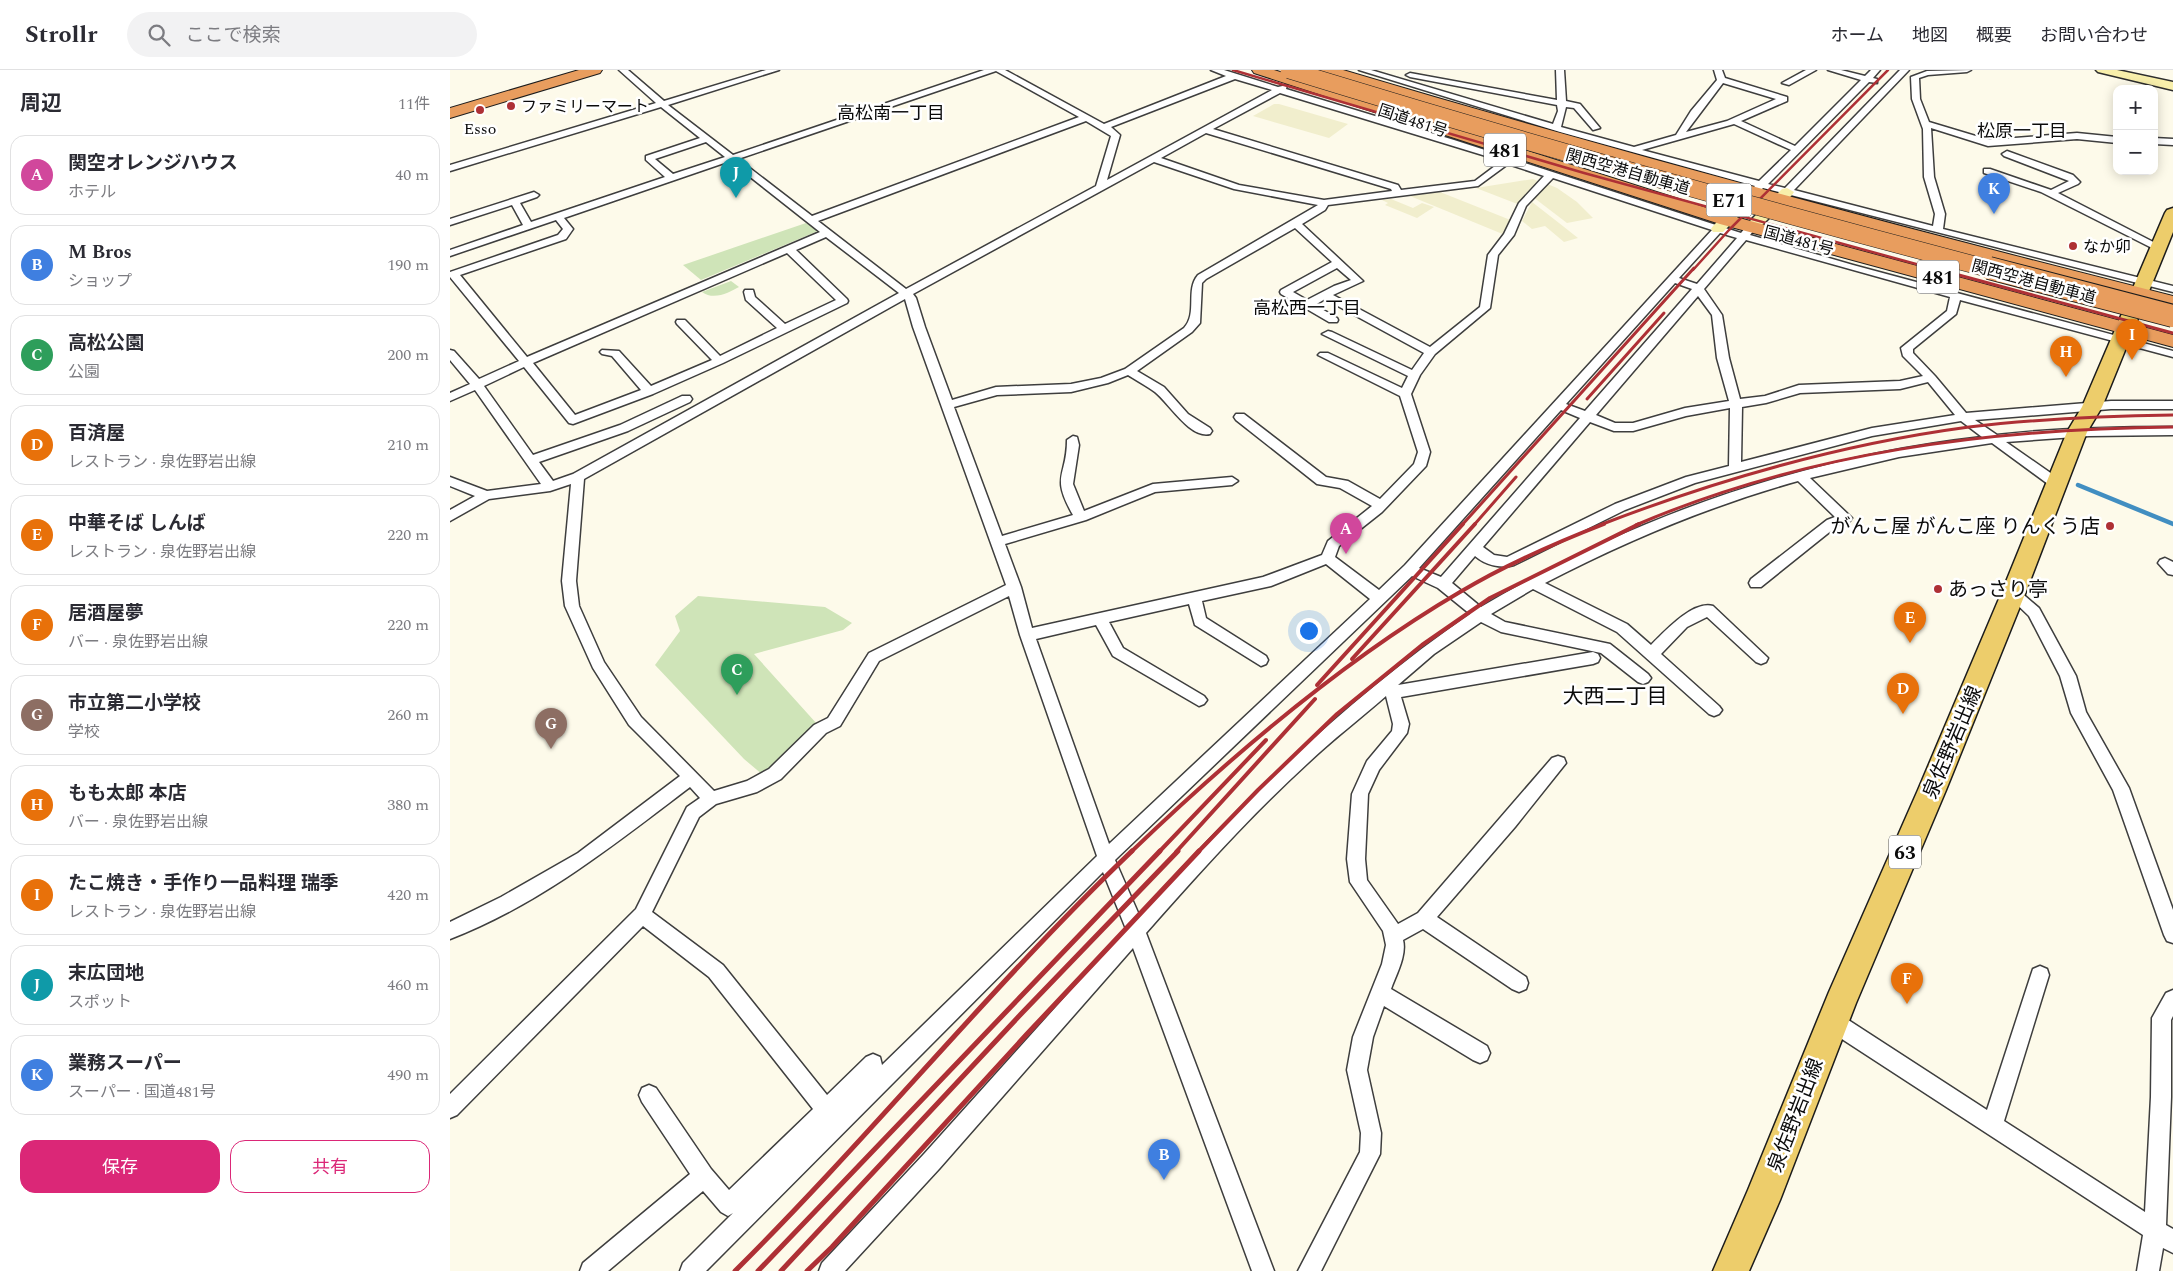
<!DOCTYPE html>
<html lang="ja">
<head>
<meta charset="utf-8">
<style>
	:root { --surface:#fff; --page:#f2f2f3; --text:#2b2b33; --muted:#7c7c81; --line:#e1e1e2; --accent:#db2777 }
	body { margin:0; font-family:Spectral,"Noto Sans JP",serif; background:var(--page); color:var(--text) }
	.controls { position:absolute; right:15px; top:15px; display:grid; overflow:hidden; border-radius:10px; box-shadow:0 2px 12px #0003 }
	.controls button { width:45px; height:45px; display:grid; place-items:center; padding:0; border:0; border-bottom:1px solid var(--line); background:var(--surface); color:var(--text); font:25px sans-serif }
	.you { position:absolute; left:858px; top:560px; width:18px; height:18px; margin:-12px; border:4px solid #fff; border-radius:50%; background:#1a73e8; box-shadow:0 0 0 8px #1a73e833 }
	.badge { display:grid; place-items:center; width:32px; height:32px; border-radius:50%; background:var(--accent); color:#fff; font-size:16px; font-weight:700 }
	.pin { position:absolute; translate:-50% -41px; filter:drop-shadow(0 1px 2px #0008) }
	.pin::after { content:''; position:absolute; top:26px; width:18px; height:15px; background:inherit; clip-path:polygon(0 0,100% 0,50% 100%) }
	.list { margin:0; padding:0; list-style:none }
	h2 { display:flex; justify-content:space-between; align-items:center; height:65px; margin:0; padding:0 20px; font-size:21px }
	h2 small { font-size:16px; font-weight:400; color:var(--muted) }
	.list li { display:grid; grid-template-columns:32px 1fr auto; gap:15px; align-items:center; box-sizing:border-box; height:80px; margin:0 10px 10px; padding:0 10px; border:1px solid var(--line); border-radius:15px }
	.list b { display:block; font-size:19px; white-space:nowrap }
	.list p { margin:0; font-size:16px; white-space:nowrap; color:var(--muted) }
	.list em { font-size:16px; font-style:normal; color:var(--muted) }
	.actions { display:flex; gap:10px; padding:15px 20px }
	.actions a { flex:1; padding:11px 0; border:1px solid var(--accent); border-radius:15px; text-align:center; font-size:18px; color:var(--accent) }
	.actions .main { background:var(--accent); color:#fff }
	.icon { flex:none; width:28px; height:28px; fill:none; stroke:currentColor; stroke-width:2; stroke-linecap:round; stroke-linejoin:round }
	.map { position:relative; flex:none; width:1723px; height:1201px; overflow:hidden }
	header { display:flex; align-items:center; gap:30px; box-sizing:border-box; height:70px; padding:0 25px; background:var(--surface); border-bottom:1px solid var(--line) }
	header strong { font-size:24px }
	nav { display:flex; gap:28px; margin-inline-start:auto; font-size:18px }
	.search { width:350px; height:45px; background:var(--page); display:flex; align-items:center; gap:12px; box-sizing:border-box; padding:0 18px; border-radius:28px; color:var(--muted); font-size:19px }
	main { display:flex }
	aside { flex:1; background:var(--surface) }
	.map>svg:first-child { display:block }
	.farmland { fill:#f1eecd }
	.green { fill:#cfe4b8 }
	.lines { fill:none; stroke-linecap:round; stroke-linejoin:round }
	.stream { stroke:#418ec1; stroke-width:4.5 }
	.street-casing { stroke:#3e3e3e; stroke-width:3 }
	.secondary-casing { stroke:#2d2d2d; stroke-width:3 }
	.primary-casing { stroke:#1c1c1c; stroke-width:3 }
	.highway-casing { stroke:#1c1c1c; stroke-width:2 }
	.street { fill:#fff; fill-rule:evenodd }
	.secondary { fill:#f8efab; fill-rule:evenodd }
	.primary { fill:#edcd6b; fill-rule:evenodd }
	.highway { fill:#e89d5e; fill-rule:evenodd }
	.rail-far3 { stroke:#ae3035; stroke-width:2.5 }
	.rail-far2 { stroke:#ae3035; stroke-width:3 }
	.rail-far1 { stroke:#ae3035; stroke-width:4 }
	.rail { stroke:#ae3035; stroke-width:5 }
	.highway-bridge-far1-casing { stroke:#1c1c1c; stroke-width:18; stroke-linecap:butt }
	.highway-bridge-casing { stroke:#1c1c1c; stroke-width:24; stroke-linecap:butt }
	.highway-bridge-far1 { stroke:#e89d5e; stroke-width:17 }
	.highway-bridge { stroke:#e89d5e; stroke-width:22 }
	.poi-dot { fill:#ae3035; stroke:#fff; stroke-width:2 }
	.labels { text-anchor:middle; stroke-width:5; stroke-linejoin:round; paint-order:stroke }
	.far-poi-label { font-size:16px; fill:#0b0b0b; stroke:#fff; text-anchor:start }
	.far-street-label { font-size:16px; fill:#0b0b0b; stroke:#fff }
	.far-neighbourhood-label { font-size:18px; fill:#0b0b0b; stroke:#fff }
	.shield { fill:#fff; stroke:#545454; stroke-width:1 }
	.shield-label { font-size:19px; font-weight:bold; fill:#0b0b0b }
	.poi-label { font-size:20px; fill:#0b0b0b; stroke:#fff; text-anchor:end }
	.street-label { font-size:20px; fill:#0b0b0b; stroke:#fff }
	.neighbourhood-label { font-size:21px; fill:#0b0b0b; stroke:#fff }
</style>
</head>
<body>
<header>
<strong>Strollr</strong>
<div class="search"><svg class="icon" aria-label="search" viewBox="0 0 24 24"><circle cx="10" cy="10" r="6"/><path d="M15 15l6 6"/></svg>ここで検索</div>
<nav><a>ホーム</a><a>地図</a><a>概要</a><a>お問い合わせ</a></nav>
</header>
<main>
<aside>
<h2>周辺<small>11件</small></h2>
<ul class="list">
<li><span class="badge" style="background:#d1479c">A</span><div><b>関空オレンジハウス</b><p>ホテル</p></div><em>40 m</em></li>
<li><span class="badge" style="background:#3f7fe0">B</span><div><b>M Bros</b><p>ショップ</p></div><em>190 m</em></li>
<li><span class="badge" style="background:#2e9e5b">C</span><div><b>高松公園</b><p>公園</p></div><em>200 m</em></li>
<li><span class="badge" style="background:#e8710a">D</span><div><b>百済屋</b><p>レストラン · 泉佐野岩出線</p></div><em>210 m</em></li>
<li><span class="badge" style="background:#e8710a">E</span><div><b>中華そば しんば</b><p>レストラン · 泉佐野岩出線</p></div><em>220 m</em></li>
<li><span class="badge" style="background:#e8710a">F</span><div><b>居酒屋夢</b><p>バー · 泉佐野岩出線</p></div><em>220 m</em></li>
<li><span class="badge" style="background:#8d6e63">G</span><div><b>市立第二小学校</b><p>学校</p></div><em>260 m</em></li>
<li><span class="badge" style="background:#e8710a">H</span><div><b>もも太郎 本店</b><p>バー · 泉佐野岩出線</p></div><em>380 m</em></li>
<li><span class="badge" style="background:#e8710a">I</span><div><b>たこ焼き・手作り一品料理 瑞季</b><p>レストラン · 泉佐野岩出線</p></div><em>420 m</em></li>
<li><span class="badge" style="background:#0f9aa8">J</span><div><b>末広団地</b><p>スポット</p></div><em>460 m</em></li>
<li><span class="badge" style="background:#3f7fe0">K</span><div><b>業務スーパー</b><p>スーパー · 国道481号</p></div><em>490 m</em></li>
</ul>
<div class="actions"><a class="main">保存</a><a>共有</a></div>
</aside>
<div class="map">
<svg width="1723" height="1201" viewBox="0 0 1723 1201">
	<rect width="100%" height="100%" fill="#fdfaea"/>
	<!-- farmland -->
	<g class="farmland">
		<path d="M824,34h5l69,20 -19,14 -76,-22z"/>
		<path d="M1083,109l7,3 -15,15 -5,8 -44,-17z"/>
		<path d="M1095,113l12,5 20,14 16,16 -26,5 -34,-26z"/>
		<path d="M990,122l73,29 -8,14 -95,-39z"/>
		<path d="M941,129l22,9 9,-5 12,4 -17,11 -32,-13 3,-2 -6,-3z"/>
		<path d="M1082,132l27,21 19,15 -14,4 -19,-16 -13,3 -10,-8z"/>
	</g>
	<!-- green -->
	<g class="green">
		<path d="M356,153l12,8 -117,49 -18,-15z"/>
		<path d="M281,211l8,6c-9,5 -25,14 -37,5z"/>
		<path d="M248,526l127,11 27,16 -9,7 -89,24 63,70 -54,51 -19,-16 -89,-94 25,-34 -5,-15z"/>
	</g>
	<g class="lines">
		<!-- stream -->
		<path class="stream" d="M1628,415l95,39"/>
		<defs>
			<g id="street">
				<path d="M169,0h9l36,31 102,-31h13l-111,35 65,50 251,-85h21l99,54 122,-48 -15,-6h13l54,17 9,-2 -1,4 168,51 268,87 19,6 4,-5h8l1,2 -4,5 103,30 320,86v6l-213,-57 -4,14 -43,35v4l22,23 31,37 145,-12h62v8h-62l-136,11 22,15c58,-7 117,-8 176,-8v8l-84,1 -83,6 56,39 1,3 -1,3h-10l-60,-44 -93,14 -89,21 42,40 -2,3 -13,5 -76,61h-10l-2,-4 2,-4 76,-59 8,-3 -37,-36c-89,25 -172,60 -253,102l82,41 24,21c13,-13 42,-45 62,-39l55,52 -2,4 -5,2 -5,-2 -49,-45 -20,10 -26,27 58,52 3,4 -3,4 -5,2 -5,-2 -92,-82 -84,-43 -42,25 14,8 105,22 38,30 3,4 -3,4 -5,2 -5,-2 -37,-29 -100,-21 -20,-10 -47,32 -36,31 195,-33 5,2 2,4 -2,4 -5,2 -192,33 8,27 -2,9 -28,37 -11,24 -3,65 2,21 31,44 20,-11 134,-155 6,-2 6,2 2,5 -51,64 -78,90 89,60 2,6 -2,6 -7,3 -7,-3 -89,-60 -20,11c4,15 -7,35 -12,49l96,57 3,7 -3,7 -7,3 -7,-3 -89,-54 -11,31 -6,33 14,63 -1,21 -59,117h-23l62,-119 1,-19 -14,-63 6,-33 29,-73 4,-19 -3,-14 -33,-49 -3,-23 5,-65 15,-33 25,-30 1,-7 -7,-28c-26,23 -53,43 -78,67 -58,53 -110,111 -162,170l128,338h-22l-119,-323 -194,221 -94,102h-26l3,-8 102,-109 202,-225 -23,-57 -397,399h-26l3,-8 50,-50 -5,3 -7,-4 -18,-21 -95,80h-28l3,-8 107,-89 -48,-72 -3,-7 3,-7 7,-3 7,3 55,81 18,21 84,-81 -104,-132 -66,-51 -186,189 -7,3v-24l186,-185 51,-102 13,-9 -10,-11c-75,57 -151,118 -240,152v-17l51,-25 77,-44 102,-77 -51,-51 -36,-57 -28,-62 -3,-25 9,-97 -21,7 -61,8 -39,22v-11l25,-14 -25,-10v-9l37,14 54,-7 -66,-94 -25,11v-8l20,-9 -20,-24v-10l4,1 25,28 40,-18 -69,-84v-5l108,-37 5,-6 -7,-9 -106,36v-6l73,-25 -11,-20 -62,20v-6l84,-27 5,3 -2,2 -17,6 11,19 134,-45 -19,-17v-4l54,-18 -39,-31 -211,64v-6l206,-62zM546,1l83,46 -267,99 -74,-57zM785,9l37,11 -165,90 13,-45 -9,-8zM830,23l219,67v3l-24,18 -74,9 -3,-5 -185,-56zM636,51l25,15 -15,50 -190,103 -88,-68zM756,63l185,56 1,2 -68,9 -85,-15 -78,-27zM256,72l19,15 -52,17 -18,-15zM280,91l90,71 -293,125 -67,-82 106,-36 7,-10 -9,-11zM704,92l80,27 84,16 -120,70c-13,15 0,38 -14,53l-59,41 -24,9 -30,6 -75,3 -44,13 -27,-73 -9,-29 -3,-4zM1058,94l36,12 -25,27 -15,31 -16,21 -8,52 -50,40 -97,-52 30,-14 -61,-57 23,-14 3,-5 150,-19zM1103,108l159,52 -307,335 -26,25 -44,-33 4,-11 43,-34 44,-46 4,-14 -19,-58 9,-19 15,-21 55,-46 8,-53 16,-20 12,-29zM845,158l37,34 -51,28 -1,2 1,2 48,28h8l1,-2 -1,-2 -22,-13 10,-6 99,54 -12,17 -80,-38 -4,-1 -6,3 86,42 -6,12 -74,-35h-8l-2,2 82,41 18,56 -4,12 -34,35 -32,-18 -22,-4 -82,-63h-8l-2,3 2,3 81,64 23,4 32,18 -44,35 -6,14 -59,22 -231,51 -11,-41 -16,-43 81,-24 69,-28 77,-7 6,-4 -6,-4 -79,7 -69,27 -11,-27 6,-39 -2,-8 -4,-1 -6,4c0,37 -17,35 6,75l-71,21 -48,-129 43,-12 74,-3 37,-9 20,-8c9,6 19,11 27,17 14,11 35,47 55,42l2,-3 -2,-3 -22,-14 -24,-27 -27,-16 55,-39 8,-9 2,-40 4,-4zM1270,163l17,5 -40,46 -18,-6zM376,167l73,56 -326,181 -20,7 -14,-19 89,-31 62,-29 2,-3 -2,-3h-8l-62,29 -87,30 -49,-69 40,-19 45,56 4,1 80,-30 70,-31 124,-60 1,-2 -1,-2 -51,-49zM1296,170l204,57 -3,14 -46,37 2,8 20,20 -23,5 -101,4 -34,11 -25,3 -11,-41 -7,-43 -18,-26zM337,183l49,47 -51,24 -30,-27 -2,-7h-8l-1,2 2,8 31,28 -57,28 -35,-36h-8l-1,2 1,2 35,36 -61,26 -32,-35 -17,-1 -2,2 2,2 10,2 29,34 -66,25 -42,-52zM887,198l14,12 -17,6 -27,14 -14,-8zM1225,213l17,6 -107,122 -19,-7zM1248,226l14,19 5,43 12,43 -44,7 -52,15h-18l-19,-8zM455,229l8,28 93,258 -137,68 -41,65 -14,7 -45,44 -22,12 -33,10 -73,-74 -37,-55 -25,-56 -3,-25 8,-102zM1478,312l27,33 -83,13 -131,34 1,-55 24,-4 34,-10 100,-4zM1280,338l-1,58 -43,11 -71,27 -108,53 -13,-2 -11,-8 107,-125 24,9h19l53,-15zM1111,340l19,8 -139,159 -22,-9zM1511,351l21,16c-177,20 -348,79 -501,170l-29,-24 23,-27c10,9 26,13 39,9l111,-55 70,-27 177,-47zM876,494l44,35 -261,245 -73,-205 60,-14 17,31 86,50 5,-2 3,-4 -3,-4 -81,-48 -14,-26 80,-18 6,21 66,41 5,-2 2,-4 -2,-4 -60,-38 -4,-17 69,-15zM962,506l26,12 32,26c-123,85 -231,190 -331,301l-24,-55zM559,526l11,39 77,221 -215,209 -2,-8 -7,-3 -7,3 -39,38 -104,-130 -71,-53 47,-95 17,-13 41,-12 24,-13 45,-46 14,-7 39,-65z"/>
				<path d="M909,0h12l182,54 5,-13 -1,-6 -147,-28 -4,-2 4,-2 147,27 -1,-30h8l2,31 14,3 20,24 -7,2 -19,-22 -8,-1 -5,20 73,20 42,-12 15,-24 26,-31 -3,-10h8l3,8 62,19v4l-46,20 54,25 66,-66 -33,-10h13l24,6 6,-6h9l-7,8 4,1v4l-8,-1 -101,102 17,4 115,-118h9l-115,120 139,36 2,-12 -11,-37 -1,-48 -11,-30 -1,-22 16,-6 44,-1 -4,2 -39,3 -9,3 1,21 9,23 60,18 88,-7 40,4v6l-40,-4 -89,7 -57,-18 3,49 11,37 -2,15 230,57v6l-410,-104 -4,4h-6l-2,-2 4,-4 -195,-54zM1273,13l53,16 -49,22 -41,11zM1284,54l57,26 -32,31 -117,-31z"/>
				<path d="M1356,0h10l-27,15 -7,-2z"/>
				<path d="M1704,68l19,1v6l-19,-1z"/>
				<path d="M1557,81l66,24 7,7 -2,2 -20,9 105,54 -1,2h-8l-113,-57 -57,-19v-4h6l61,21 18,-9 -65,-25 -2,-2z"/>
				<path d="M1715,488l8,4v13l-5,-1 -10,-11 2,-3z"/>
				<path d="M1563,519l5,1 21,18 37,68 10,36 43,76 44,122v33l-6,-2 -3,-6 -51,-145 -42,-77 -11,-37 -31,-60 -23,-22 2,-4z"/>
				<path d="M1590,896l7,3 2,6 -45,146 141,91 6,-115 1,-79 14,-25 7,-3v26l-2,4v77l-5,128 7,4v24l-10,-5 -4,23h-22l6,-36 -318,-207 -3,-7 3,-7 7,-2 7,2 148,96 44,-135 2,-6z"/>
			</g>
			<g id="secondary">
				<path d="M1646,0h21l56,12v8l-75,-18z"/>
				<path d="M1337,118l7,4 -2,3 -35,35h-10l-2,-3 2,-3 35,-35z"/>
				<path d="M1303,119l5,1 2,3 -2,3 -35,36h-10l-2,-3 2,-3 35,-36z"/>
			</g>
			<path id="primary" d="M1723,138v24l-71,175 -15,25 -62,162 -79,196 -90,213 -76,197 -31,71h-36l35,-81 81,-198 89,-202 83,-196 66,-162 15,-25 83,-194 2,-3z"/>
			<g id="highway">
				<path d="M129,0h23l-2,3 -150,45v-10z"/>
				<path d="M802,0h22l458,146 441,119v12l-453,-123 -466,-151z"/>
				<path d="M870,0h23c275,82 552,156 830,226v12c-286,-71 -570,-149 -851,-235z"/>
			</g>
		</defs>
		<!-- street casing -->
		<use href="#street" class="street-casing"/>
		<!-- secondary casing -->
		<use href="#secondary" class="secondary-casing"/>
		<!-- primary casing -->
		<use href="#primary" class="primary-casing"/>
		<!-- highway casing -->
		<use href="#highway" class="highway-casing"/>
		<!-- street -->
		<use href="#street" class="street"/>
		<!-- secondary -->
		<use href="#secondary" class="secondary"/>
		<!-- primary -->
		<use href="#primary" class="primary"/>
		<!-- highway -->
		<use href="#highway" class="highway"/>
		<!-- rail-far3 -->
		<g class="rail-far3">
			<path d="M783,0l351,103 354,97"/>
			<path d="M1243,200l36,-40 159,-160"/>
		</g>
		<!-- rail-far2 -->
		<g class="rail-far2">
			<path d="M1483,198l240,65"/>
			<path d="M1137,329l77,-86"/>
			<path d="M1012,455l232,-257"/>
			<path d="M1024,455l42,-48"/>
			<path d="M1150,455c119,-46 242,-81 369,-98 68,-8 136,-11 204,-12"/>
			<path d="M1186,455c169,-73 354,-96 537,-98"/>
		</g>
		<!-- rail-far1 -->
		<g class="rail-far1">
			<path d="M902,589l123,-135"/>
			<path d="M867,615l146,-161"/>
			<path d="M681,782c99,-95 211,-191 329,-260 45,-27 95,-49 144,-68"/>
			<path d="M709,782l107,-112"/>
			<path d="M726,782l139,-153"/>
			<path d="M748,782l60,-62 79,-76 85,-69 68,-47 149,-74"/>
		</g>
		<!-- rail -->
		<g class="rail">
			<path d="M285,1201c137,-136 258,-287 397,-420"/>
			<path d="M308,1201l402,-420"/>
			<path d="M331,1201l240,-257 157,-163"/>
			<path d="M357,1201l25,-24 195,-213 172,-183"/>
		</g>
		<defs>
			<path id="highway-bridge-far1" d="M839,0c234,72 468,138 705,200"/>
			<path id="highway-bridge" d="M1539,198l184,48"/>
		</defs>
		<!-- highway-bridge-far1 casing -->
		<use href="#highway-bridge-far1" class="highway-bridge-far1-casing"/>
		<!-- highway-bridge casing -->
		<use href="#highway-bridge" class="highway-bridge-casing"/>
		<!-- highway-bridge-far1 -->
		<use href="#highway-bridge-far1" class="highway-bridge-far1"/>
		<!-- highway-bridge -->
		<use href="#highway-bridge" class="highway-bridge"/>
	</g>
	<!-- markers -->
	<g class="poi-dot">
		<circle cx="61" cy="36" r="5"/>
		<circle cx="30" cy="40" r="5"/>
		<circle cx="1623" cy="176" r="5"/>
		<circle cx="1660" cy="456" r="5"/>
		<circle cx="1488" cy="519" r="5"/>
	</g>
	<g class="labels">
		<!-- far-poi labels -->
		<g class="far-poi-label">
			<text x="71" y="42">ファミリーマート</text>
			<text x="30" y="64" text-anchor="middle">Esso</text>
			<text x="1633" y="182">なか卯</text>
		</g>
		<!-- far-street labels -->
		<g class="far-street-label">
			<text transform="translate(963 50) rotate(18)" y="6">国道481号</text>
			<text transform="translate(1178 101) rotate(16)" y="6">関西空港自動車道</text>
			<text transform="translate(1349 170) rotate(15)" y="6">国道481号</text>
			<text transform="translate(1584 211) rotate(15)" y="6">関西空港自動車道</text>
		</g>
		<!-- far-neighbourhood labels -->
		<g class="far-neighbourhood-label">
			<text x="441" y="49">高松南一丁目</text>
			<text x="1572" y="67">松原一丁目</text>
			<text x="857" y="244">高松西一丁目</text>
		</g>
		<!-- shield labels -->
		<g class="shield">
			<rect x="1034" y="63.5" width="42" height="33" rx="4"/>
			<rect x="1256.5" y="113.5" width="45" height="33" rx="4"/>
			<rect x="1467" y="190.5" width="42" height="33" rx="4"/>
			<rect x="1439" y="765.5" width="32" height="33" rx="4"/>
		</g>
		<g class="shield-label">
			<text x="1055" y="87">481</text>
			<text x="1279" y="137">E71</text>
			<text x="1488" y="214">481</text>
			<text x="1455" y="789">63</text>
		</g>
		<!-- poi labels -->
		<g class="poi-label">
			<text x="1650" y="463">がんこ屋 がんこ座 りんくう店</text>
			<text x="1498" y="526" text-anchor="start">あっさり亭</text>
		</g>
		<!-- street labels -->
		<g class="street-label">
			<text transform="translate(1502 672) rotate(-67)" y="7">泉佐野岩出線</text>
			<text transform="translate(1345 1045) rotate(-69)" y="7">泉佐野岩出線</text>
		</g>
		<!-- neighbourhood labels -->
		<g class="neighbourhood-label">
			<text x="1165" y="633">大西二丁目</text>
		</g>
	</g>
</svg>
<div class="controls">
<button>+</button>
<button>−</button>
</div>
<div class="you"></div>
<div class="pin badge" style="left:896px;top:484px;background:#d1479c">A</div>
<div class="pin badge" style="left:714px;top:1110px;background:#3f7fe0">B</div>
<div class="pin badge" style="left:287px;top:625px;background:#2e9e5b">C</div>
<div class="pin badge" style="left:1453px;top:644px;background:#e8710a">D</div>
<div class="pin badge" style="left:1460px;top:573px;background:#e8710a">E</div>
<div class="pin badge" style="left:1457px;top:934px;background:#e8710a">F</div>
<div class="pin badge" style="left:101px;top:679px;background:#8d6e63">G</div>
<div class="pin badge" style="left:1616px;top:307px;background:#e8710a">H</div>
<div class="pin badge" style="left:1682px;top:290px;background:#e8710a">I</div>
<div class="pin badge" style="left:286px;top:128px;background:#0f9aa8">J</div>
<div class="pin badge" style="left:1544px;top:144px;background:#3f7fe0">K</div>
</div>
</main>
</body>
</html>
